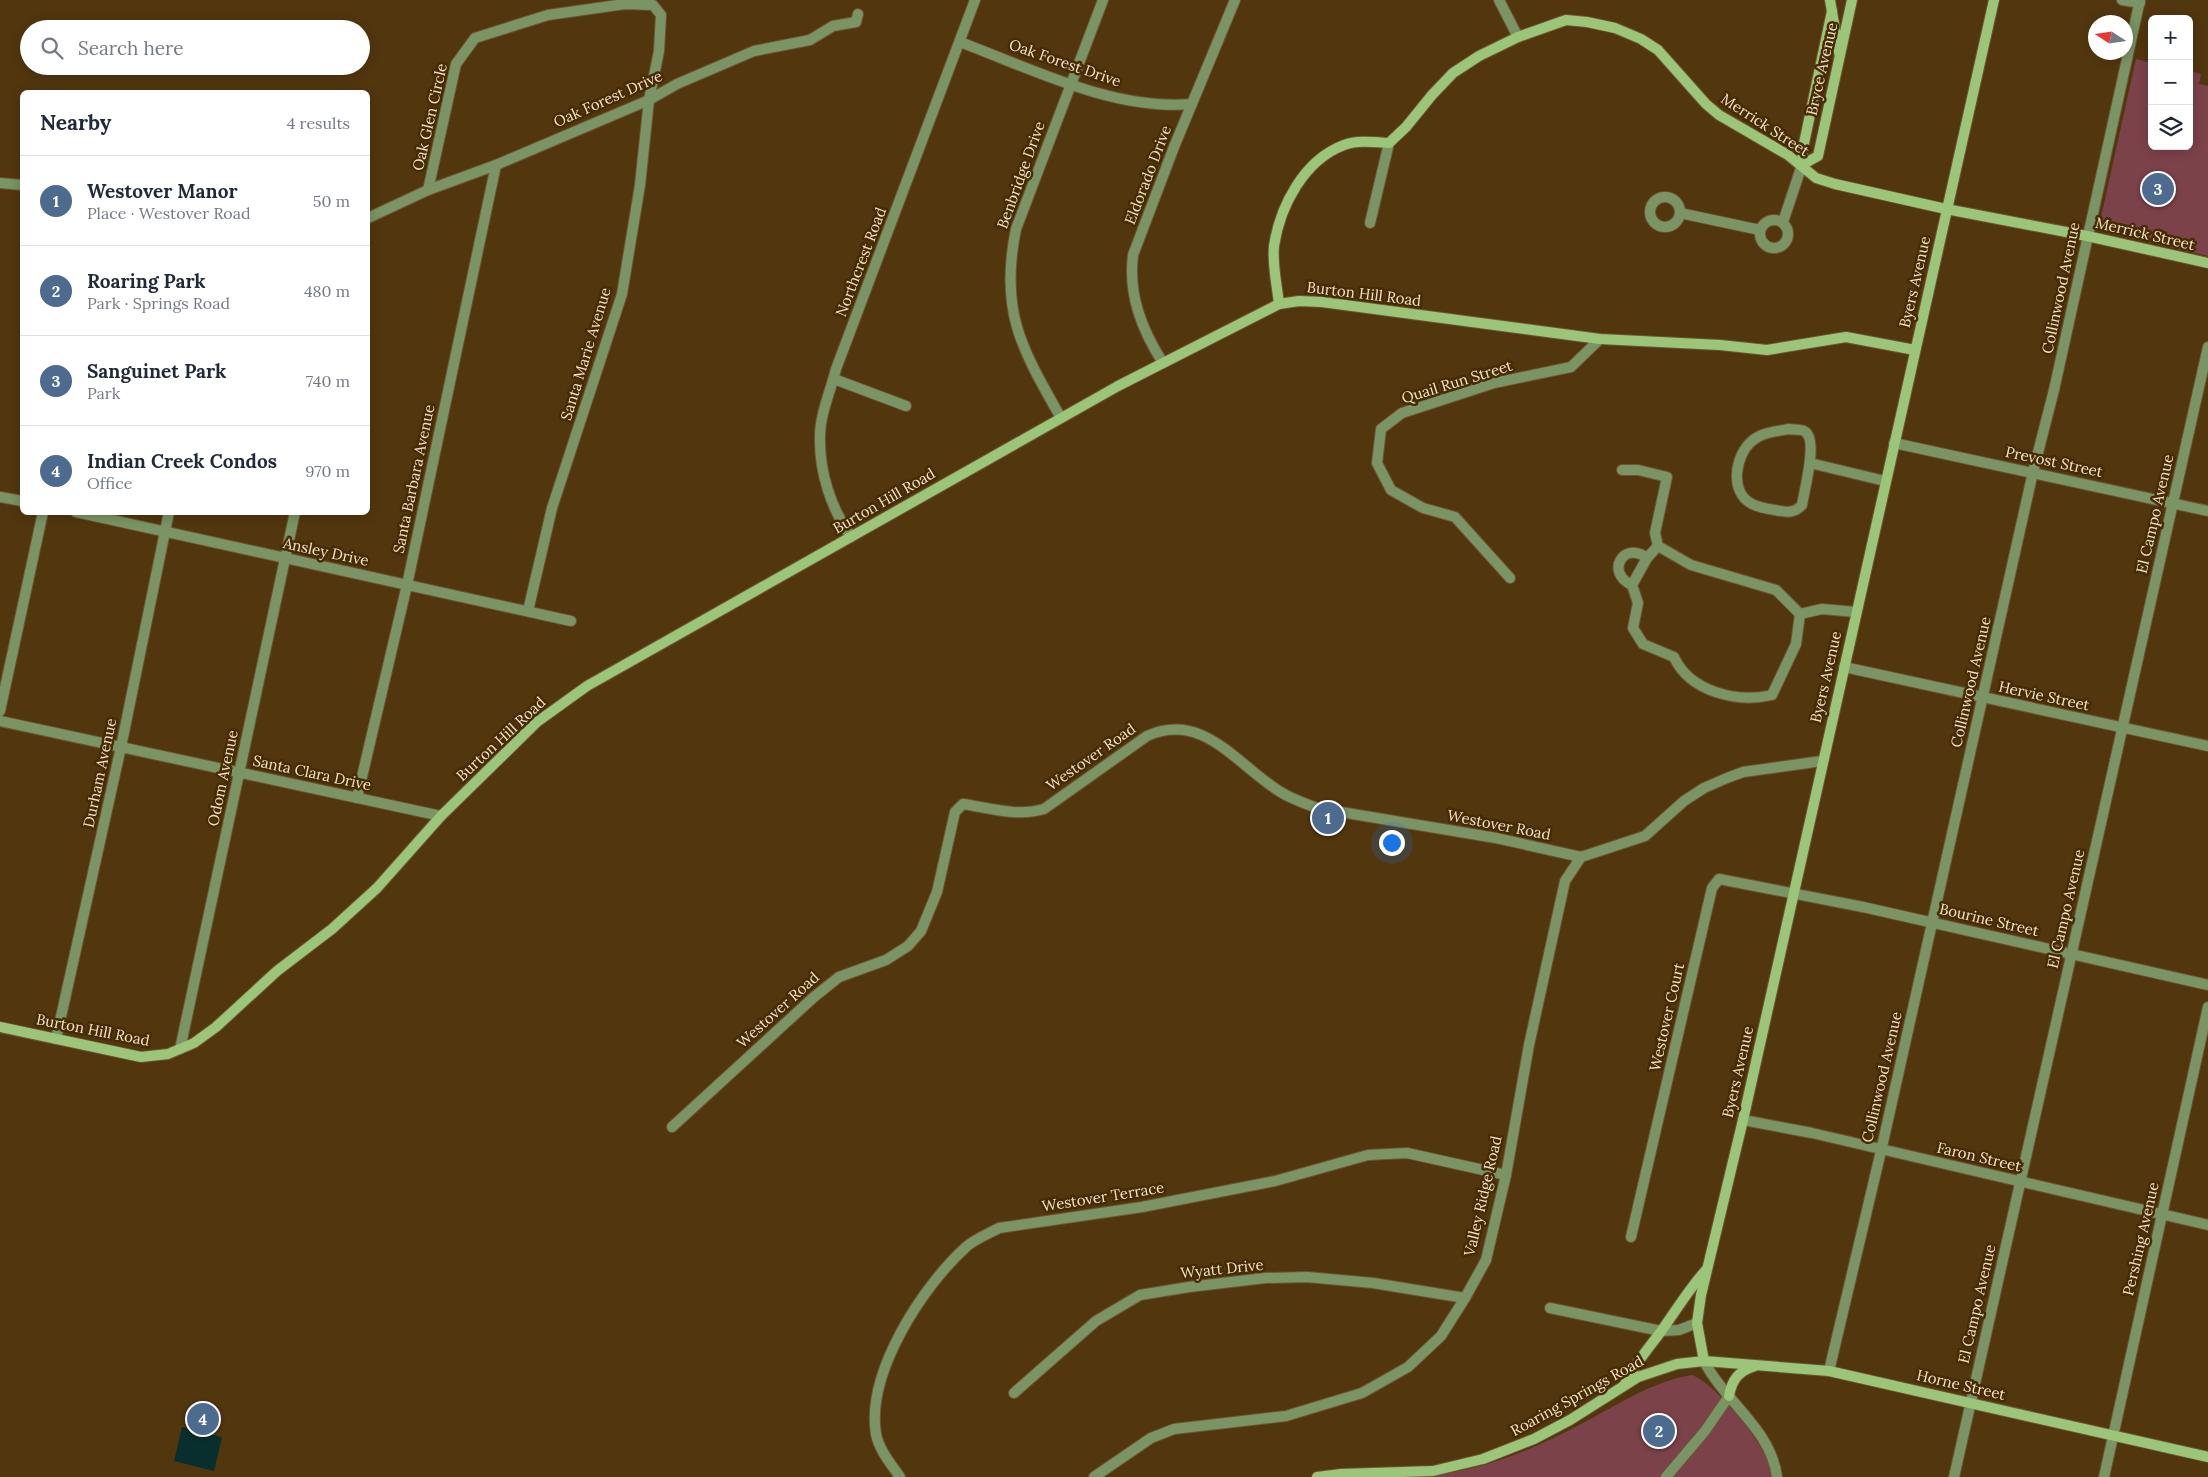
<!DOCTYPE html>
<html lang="en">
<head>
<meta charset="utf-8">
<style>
	:root { --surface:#fff; --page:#f2f2f3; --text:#1f2937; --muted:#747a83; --line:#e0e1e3; --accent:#4c6b8f }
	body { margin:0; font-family:Lora,serif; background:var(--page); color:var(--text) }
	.controls { position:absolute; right:15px; top:15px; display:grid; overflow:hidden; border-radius:8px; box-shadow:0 2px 12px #0003 }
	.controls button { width:45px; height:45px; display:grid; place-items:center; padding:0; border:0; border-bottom:1px solid var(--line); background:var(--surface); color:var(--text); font:25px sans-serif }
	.compass { position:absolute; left:2088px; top:15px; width:45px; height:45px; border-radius:50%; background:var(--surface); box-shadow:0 2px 12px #0003; rotate:282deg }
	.you { position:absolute; left:1391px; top:842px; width:18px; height:18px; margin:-12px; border:4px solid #fff; border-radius:50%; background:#1a73e8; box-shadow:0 0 0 8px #1a73e833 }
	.badge { display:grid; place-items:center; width:32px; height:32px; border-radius:50%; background:var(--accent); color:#fff; font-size:16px; font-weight:700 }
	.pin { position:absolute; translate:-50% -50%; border:2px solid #fff; box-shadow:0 1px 5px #0006 }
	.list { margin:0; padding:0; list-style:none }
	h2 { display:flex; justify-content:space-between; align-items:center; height:65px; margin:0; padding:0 20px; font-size:21px }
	h2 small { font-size:16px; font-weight:400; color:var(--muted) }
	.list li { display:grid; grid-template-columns:32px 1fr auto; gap:15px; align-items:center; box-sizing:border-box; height:90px; padding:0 20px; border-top:1px solid var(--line) }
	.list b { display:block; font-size:19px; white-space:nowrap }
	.list p { margin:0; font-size:16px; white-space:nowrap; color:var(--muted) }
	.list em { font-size:16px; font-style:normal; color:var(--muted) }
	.icon { flex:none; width:28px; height:28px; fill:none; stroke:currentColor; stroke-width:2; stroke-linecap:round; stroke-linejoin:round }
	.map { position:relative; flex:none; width:2208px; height:1477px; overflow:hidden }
	.search { position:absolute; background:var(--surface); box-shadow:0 2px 12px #0003; left:20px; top:20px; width:350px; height:55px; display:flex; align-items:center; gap:12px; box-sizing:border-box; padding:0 18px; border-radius:28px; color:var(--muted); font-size:19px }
	.panel { position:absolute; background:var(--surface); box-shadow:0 2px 12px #0003; left:20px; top:90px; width:350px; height:425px; border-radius:8px }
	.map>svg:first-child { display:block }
	.green { fill:#7c424a }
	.water { fill:#082f2e }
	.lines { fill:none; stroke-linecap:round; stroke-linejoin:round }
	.street-casing { stroke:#6f5530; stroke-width:12 }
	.secondary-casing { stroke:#6f5530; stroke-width:12 }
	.street { stroke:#7a9465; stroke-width:10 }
	.secondary { stroke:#9bc578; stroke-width:10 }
	.labels { text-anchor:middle; stroke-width:5; stroke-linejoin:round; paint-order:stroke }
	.street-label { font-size:15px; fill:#f2e1cc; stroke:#472c01 }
</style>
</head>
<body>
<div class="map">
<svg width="2208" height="1477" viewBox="0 0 2208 1477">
	<rect width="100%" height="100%" fill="#52360e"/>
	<!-- green -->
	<g class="green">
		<path d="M2136,59l16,4v83h37v-75l12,3 -2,10 9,2v170l-110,-25z"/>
		<path d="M1692,1375c26,10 78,75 82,102h-355c59,-5 110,-25 162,-53 37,-19 69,-42 111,-49z"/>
	</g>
	<!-- water -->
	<path class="water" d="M182,1427l40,10 -8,34 -40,-10z"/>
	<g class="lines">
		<defs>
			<g id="street">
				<path d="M1499,0l19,37"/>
				<path d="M2122,0l18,3"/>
				<path d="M960,42c72,27 154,69 232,62"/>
				<path d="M0,183l22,2"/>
				<path d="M428,190l28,-126 19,-26 73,-23 77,-11 28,1 8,10 -2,36 -10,49 -9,85 -18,109 -70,214 -24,103"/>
				<circle cx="1665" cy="212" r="15"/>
				<path d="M1680,213l80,17"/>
				<path d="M368,218l60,-28 68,-25 153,-65 28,-16 77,-33 56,-11 23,-14 23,-4 2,-8"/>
				<circle cx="1774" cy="234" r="14"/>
				<path d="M1783,222l19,-57"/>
				<path d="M1370,223l19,-80"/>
				<path d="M1163,363c-21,-33 -35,-68 -30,-108l41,-108 61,-147"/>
				<path d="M834,379l72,27"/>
				<path d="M1061,418c-39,-69 -62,-106 -45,-189l87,-229"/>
				<path d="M1788,429c5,1 12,0 16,2 15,7 0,60 -2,74 -8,9 -16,7 -27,5 -7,-1 -17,-3 -23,-6 -23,-12 -17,-49 0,-63 10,-9 24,-9 36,-12z"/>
				<path d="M1894,443l314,68"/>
				<path d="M1810,463l75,18"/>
				<path d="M1622,470h16l29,7 -12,56 3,13 33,19 85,25 24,24 22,-5 34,3"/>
				<path d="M0,497l22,4"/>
				<path d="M76,512l495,109"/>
				<path d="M851,537c-20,-29 -32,-65 -31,-101 0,-22 11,-46 16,-67l139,-369"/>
				<path d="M1658,546l-11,12 -15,27 6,18 -5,25 10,16 31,13c16,35 63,46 98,38l24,-51 4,-30"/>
				<path d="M1510,578l-55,-61 -32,-9 -32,-18 -14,-27 4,-34 21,-16 92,-30 77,-16 29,-28"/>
				<path d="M1632,585c-27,-12 -9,-45 15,-27"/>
				<path d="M1844,667l364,79"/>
				<path d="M0,711l43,-199"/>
				<path d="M0,721l441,95"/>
				<path d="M357,798l50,-213 89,-420"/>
				<path d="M56,1039l65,-292 48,-235"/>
				<path d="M180,1049l115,-537"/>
				<path d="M1743,1120l69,13 396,92"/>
				<path d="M672,1127l142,-130 25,-20 47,-17 22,-14 13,-15 16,-39 18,-80 8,-8c27,4 54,13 81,5l103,-73c56,-25 89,28 132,55 12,8 25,12 38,17l179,30 85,19 64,-21 39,-35 20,-13 23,-10 16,-6 79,-11"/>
				<path d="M1631,1237l81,-349 7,-9 144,28 345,78"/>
				<path d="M1550,1308l111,23 18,-1 18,-7"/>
				<path d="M1704,1361c21,41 67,68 73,116"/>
				<path d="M1829,1371l52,-220 152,-679 21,-82 86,-390"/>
				<path d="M1014,1393l82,-72 44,-26 49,-8 76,-9 42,-1 66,6 92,15"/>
				<path d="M900,1477c-9,-13 -21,-27 -24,-43 -10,-61 46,-147 90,-187 9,-8 22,-13 33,-19l143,-21 133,-26 93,-26 39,-2 99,22"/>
				<path d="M1094,1477l57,-39 23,-9 112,-13 76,-23 46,-26 33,-31 24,-38 21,-38 20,-85 23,-130 36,-164 16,-24"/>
				<path d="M1666,1477l39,-46 24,-35"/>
				<path d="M1954,1477l254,-1130"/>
				<path d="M2104,1477l104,-470"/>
			</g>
			<g id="secondary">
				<path d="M1830,0l9,53"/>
				<path d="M1802,165l16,-9 34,-156"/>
				<path d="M1802,165l1,-17 29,-137"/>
				<path d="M1279,304c-2,-19 -7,-40 -5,-58 6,-40 30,-86 70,-101 14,-5 30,-3 45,-2l17,-16 26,-32 21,-22 26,-17 39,-19 48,-17 21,2 28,6 26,11 17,11 48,54 13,11 69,40 28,23 19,6 111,25 141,27 121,27"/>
				<path d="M0,1027l141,30 27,-3 26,-11 22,-16 61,-56 55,-42 45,-41 64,-72 96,-94 50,-36 531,-300 161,-82 20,-3 23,1 278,37 120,6 47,5 79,-13 69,13"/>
				<path d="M1704,1361l-7,-38 4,-28 42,-175 251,-1120"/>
				<path d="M1625,1384c10,-21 24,-36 37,-54 15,-21 27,-41 44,-60"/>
				<path d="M1729,1396c3,-17 10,-25 26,-30"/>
				<path d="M1317,1477l24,-3 92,-3 50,-12 51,-20 36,-19 68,-43 39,-13 27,-3 125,10 379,86"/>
			</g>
		</defs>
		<!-- street casing -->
		<use href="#street" class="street-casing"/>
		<!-- secondary casing -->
		<use href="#secondary" class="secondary-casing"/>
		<!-- street -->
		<use href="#street" class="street"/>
		<!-- secondary -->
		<use href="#secondary" class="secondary"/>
	</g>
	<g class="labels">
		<!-- street labels -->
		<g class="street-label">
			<text transform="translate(1065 63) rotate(19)" y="5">Oak Forest Drive</text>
			<text transform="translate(1822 69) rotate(-77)" y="5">Bryce Avenue</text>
			<text transform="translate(608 99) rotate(-24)" y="5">Oak Forest Drive</text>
			<text transform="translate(430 117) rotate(-77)" y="5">Oak Glen Circle</text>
			<text transform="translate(1765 125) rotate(33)" y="5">Merrick Street</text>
			<text transform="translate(1021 175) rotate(-70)" y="5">Benbridge Drive</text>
			<text transform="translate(1148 175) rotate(-69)" y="5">Eldorado Drive</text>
			<text transform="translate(2145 234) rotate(13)" y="5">Merrick Street</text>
			<text transform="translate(861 262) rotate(-69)" y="5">Northcrest Road</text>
			<text transform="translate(1915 282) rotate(-77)" y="5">Byers Avenue</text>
			<text transform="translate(2061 288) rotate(-78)" y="5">Collinwood Avenue</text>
			<text transform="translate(1364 294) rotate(7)" y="5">Burton Hill Road</text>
			<text transform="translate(586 354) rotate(-73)" y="5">Santa Marie Avenue</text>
			<text transform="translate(1457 382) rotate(-17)" y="5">Quail Run Street</text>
			<text transform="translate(2054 462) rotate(12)" y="5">Prevost Street</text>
			<text transform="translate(414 479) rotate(-78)" y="5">Santa Barbara Avenue</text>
			<text transform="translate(884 501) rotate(-30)" y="5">Burton Hill Road</text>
			<text transform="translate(2155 514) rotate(-77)" y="5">El Campo Avenue</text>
			<text transform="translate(326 552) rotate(12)" y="5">Ansley Drive</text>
			<text transform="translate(1826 677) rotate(-77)" y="5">Byers Avenue</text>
			<text transform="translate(1971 682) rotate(-77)" y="5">Collinwood Avenue</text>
			<text transform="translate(2044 696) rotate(12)" y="5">Hervie Street</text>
			<text transform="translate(501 739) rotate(-43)" y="5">Burton Hill Road</text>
			<text transform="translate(1091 757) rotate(-35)" y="5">Westover Road</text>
			<text transform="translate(100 773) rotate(-78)" y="5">Durham Avenue</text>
			<text transform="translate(312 773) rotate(12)" y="5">Santa Clara Drive</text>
			<text transform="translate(223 778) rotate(-78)" y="5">Odom Avenue</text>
			<text transform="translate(1499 825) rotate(11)" y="5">Westover Road</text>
			<text transform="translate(2066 909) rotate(-77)" y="5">El Campo Avenue</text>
			<text transform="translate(1989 920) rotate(13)" y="5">Bourine Street</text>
			<text transform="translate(778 1010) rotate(-42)" y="5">Westover Road</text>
			<text transform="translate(1667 1017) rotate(-77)" y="5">Westover Court</text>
			<text transform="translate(93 1030) rotate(11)" y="5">Burton Hill Road</text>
			<text transform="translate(1738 1072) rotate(-77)" y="5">Byers Avenue</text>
			<text transform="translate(1882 1077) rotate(-77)" y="5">Collinwood Avenue</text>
			<text transform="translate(1979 1157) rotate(13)" y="5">Faron Street</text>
			<text transform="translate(1483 1196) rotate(-77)" y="5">Valley Ridge Road</text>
			<text transform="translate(1103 1197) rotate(-9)" y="5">Westover Terrace</text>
			<text transform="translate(2141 1239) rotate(-77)" y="5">Pershing Avenue</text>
			<text transform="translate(1222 1269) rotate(-6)" y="5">Wyatt Drive</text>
			<text transform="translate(1977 1304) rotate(-77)" y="5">El Campo Avenue</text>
			<text transform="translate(1961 1385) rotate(13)" y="5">Horne Street</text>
			<text transform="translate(1577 1396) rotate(-29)" y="5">Roaring Springs Road</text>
		</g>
	</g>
</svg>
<div class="controls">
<button>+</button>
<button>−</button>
<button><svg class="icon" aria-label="layers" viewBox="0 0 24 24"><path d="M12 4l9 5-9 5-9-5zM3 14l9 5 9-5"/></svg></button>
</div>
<svg class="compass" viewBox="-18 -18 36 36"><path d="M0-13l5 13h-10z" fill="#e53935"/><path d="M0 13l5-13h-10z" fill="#747a83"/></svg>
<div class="you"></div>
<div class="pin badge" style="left:1328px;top:818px">1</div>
<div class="pin badge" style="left:1659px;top:1431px">2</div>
<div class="pin badge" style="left:2158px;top:189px">3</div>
<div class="pin badge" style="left:203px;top:1419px">4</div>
<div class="search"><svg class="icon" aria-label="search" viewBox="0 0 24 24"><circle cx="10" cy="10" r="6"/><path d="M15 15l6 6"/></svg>Search here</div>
<section class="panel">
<h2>Nearby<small>4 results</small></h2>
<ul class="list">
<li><span class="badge">1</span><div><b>Westover Manor</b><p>Place · Westover Road</p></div><em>50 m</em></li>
<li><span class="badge">2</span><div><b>Roaring Park</b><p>Park · Springs Road</p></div><em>480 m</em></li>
<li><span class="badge">3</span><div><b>Sanguinet Park</b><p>Park</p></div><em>740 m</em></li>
<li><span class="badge">4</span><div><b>Indian Creek Condos</b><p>Office</p></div><em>970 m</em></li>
</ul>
</section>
</div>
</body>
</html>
